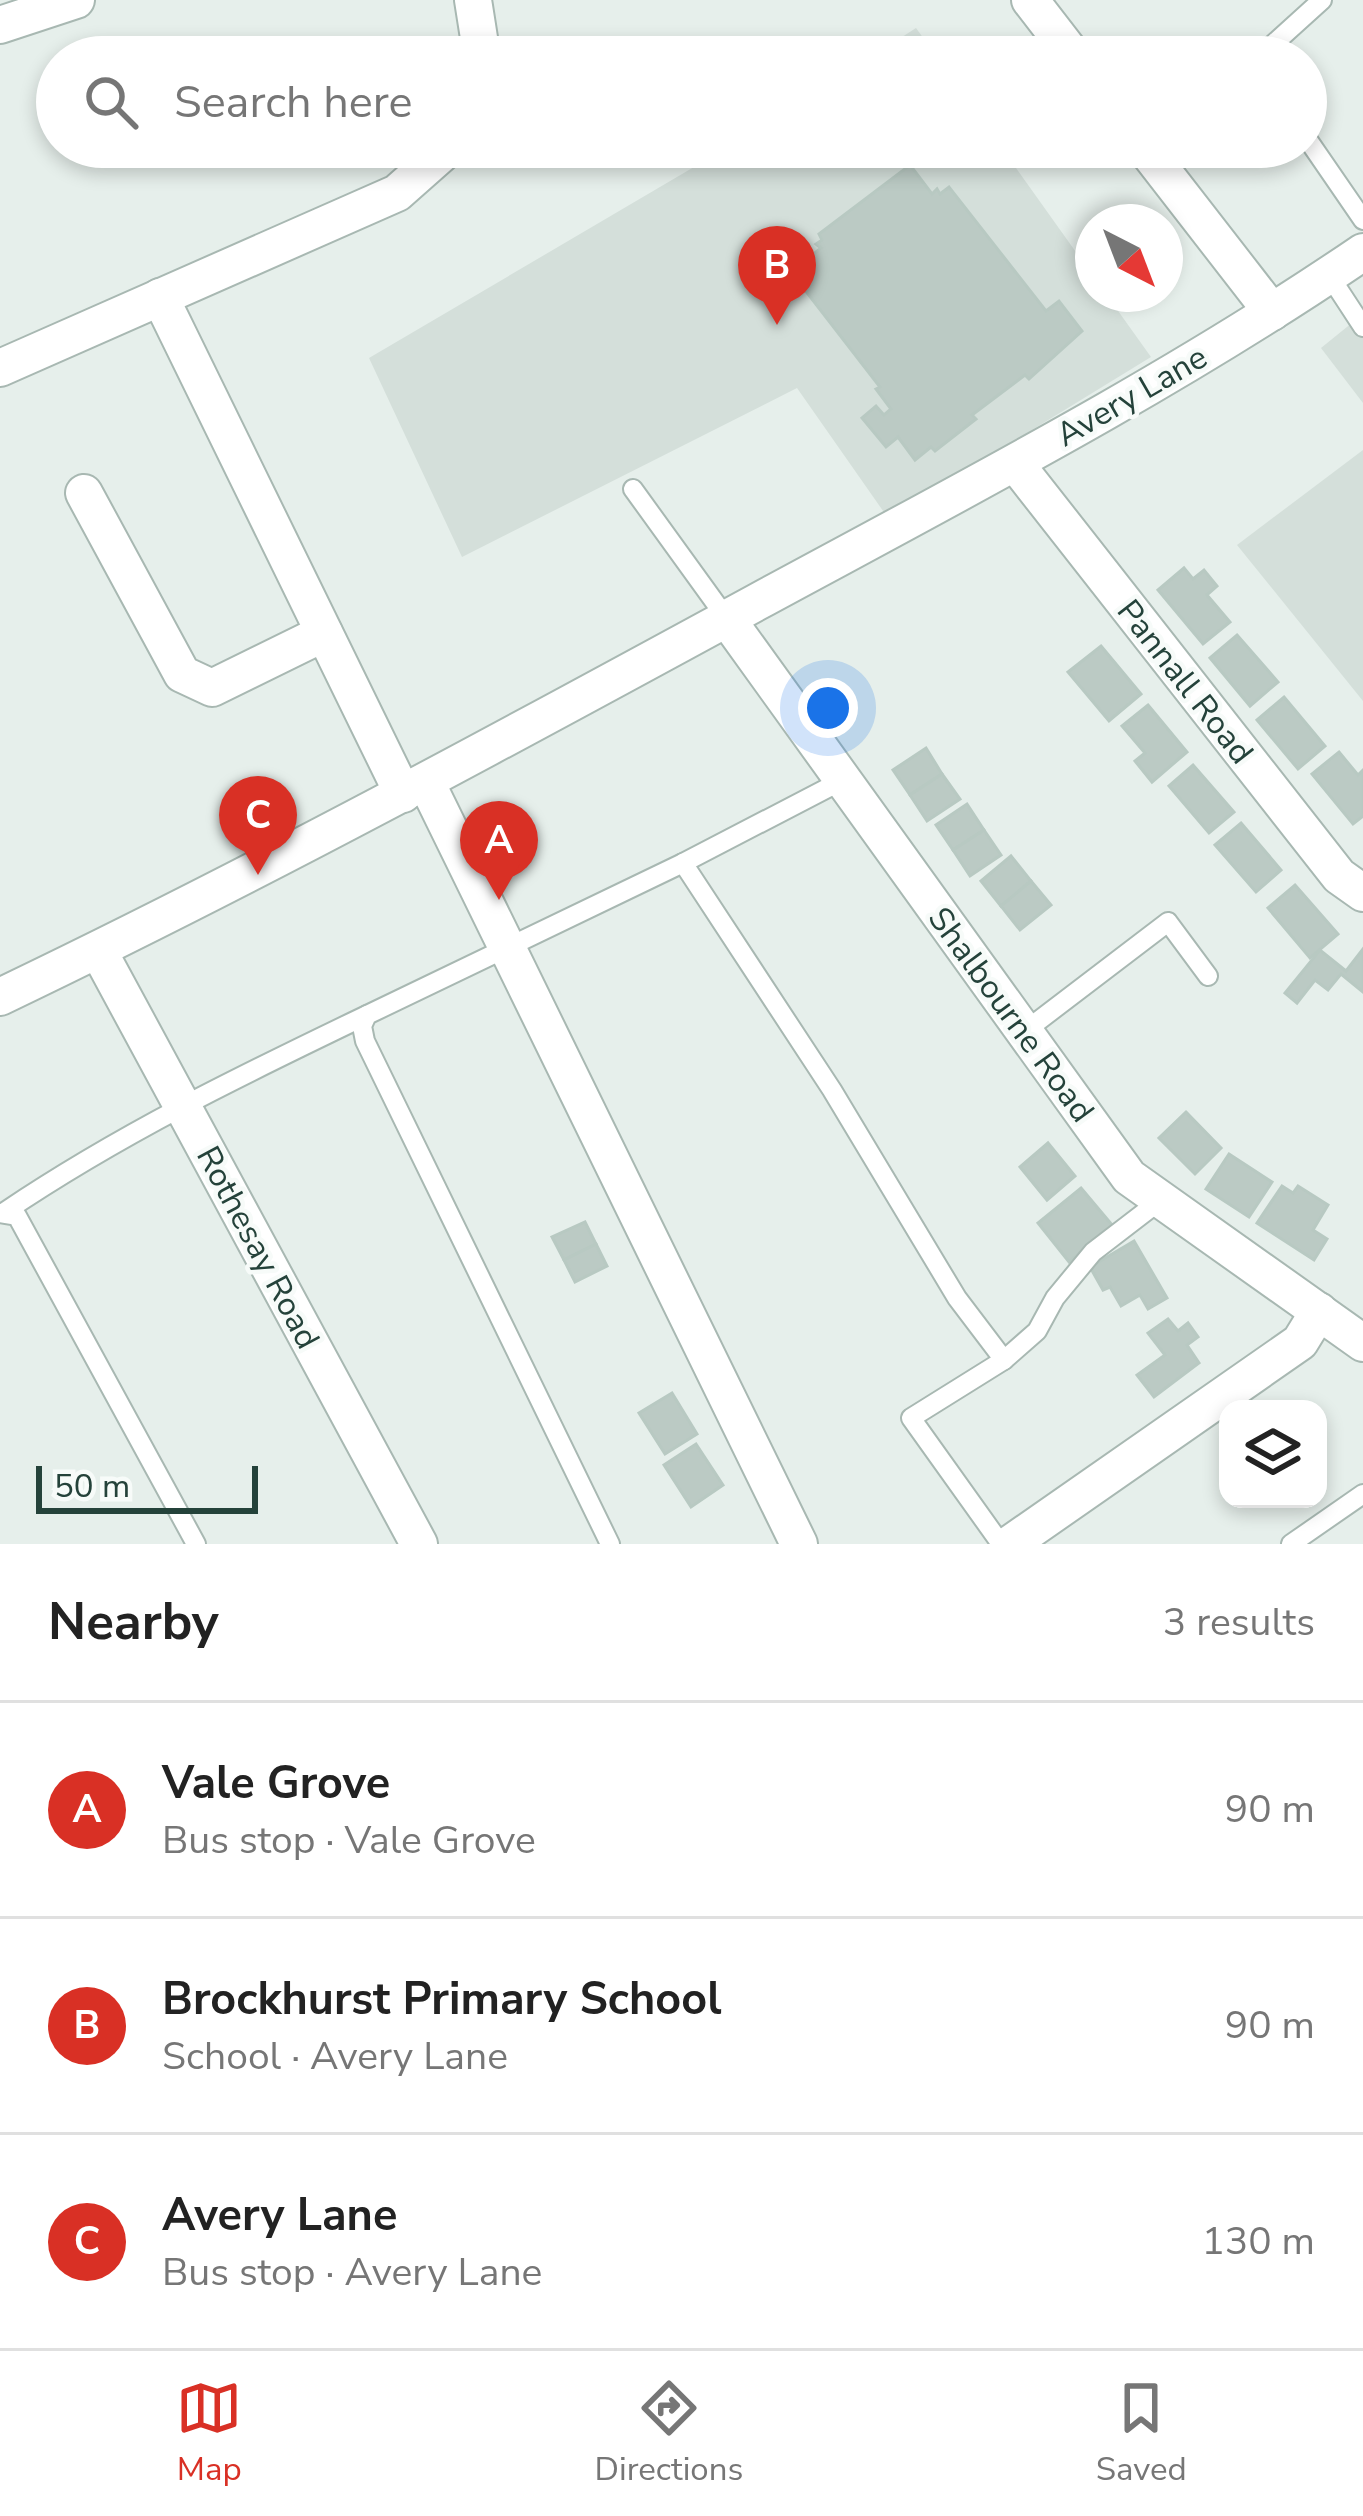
<!DOCTYPE html>
<html lang="en">
<head>
<meta charset="utf-8">
<style>
	:root { --surface:#fff; --page:#f6f6f6; --text:#222; --muted:#767676; --line:#e0e0e0; --accent:#d93025 }
	body { margin:0; font-family:"Nunito Sans",sans-serif; background:var(--page); color:var(--text) }
	.controls { position:absolute; right:36px; bottom:36px; display:grid; overflow:hidden; border-radius:24px; box-shadow:0 6px 18px #0003 }
	.controls button { width:108px; height:108px; display:grid; place-items:center; padding:0; border:0; border-bottom:3px solid var(--line); background:var(--surface); color:var(--text); font:60px sans-serif }
	.compass { position:absolute; left:1075px; top:204px; width:108px; height:108px; border-radius:50%; background:var(--surface); box-shadow:0 6px 18px #0003; rotate:138deg }
	.scale { position:absolute; left:36px; bottom:30px; width:222px; box-sizing:border-box; padding-left:12px; border:6px solid #24423a; border-top:0; font-size:33px; line-height:42px; white-space:nowrap; color:#24423a; -webkit-text-stroke:9px #f7fbf9; paint-order:stroke }
	.you { position:absolute; left:828px; top:708px; width:42px; height:42px; margin:-30px; border:9px solid #fff; border-radius:50%; background:#1a73e8; box-shadow:0 0 0 18px #1a73e833 }
	.badge { display:grid; place-items:center; width:78px; height:78px; border-radius:50%; background:var(--accent); color:#fff; font-size:39px; font-weight:700 }
	.pin { position:absolute; translate:-50% -99px; filter:drop-shadow(0 3px 6px #0008) }
	.pin::after { content:''; position:absolute; top:63px; width:42px; height:36px; background:inherit; clip-path:polygon(0 0,100% 0,50% 100%) }
	.list { margin:0; padding:0; list-style:none }
	h2 { display:flex; justify-content:space-between; align-items:center; height:156px; margin:0; padding:0 48px; font-size:51px }
	h2 small { font-size:39px; font-weight:400; color:var(--muted) }
	.list li { display:grid; grid-template-columns:78px 1fr auto; gap:36px; align-items:center; box-sizing:border-box; height:216px; padding:0 48px; border-top:3px solid var(--line) }
	.list b { display:block; font-size:45px; white-space:nowrap }
	.list p { margin:0; font-size:39px; white-space:nowrap; color:var(--muted) }
	.list em { font-size:39px; font-style:normal; color:var(--muted) }
	.icon { flex:none; width:66px; height:66px; fill:none; stroke:currentColor; stroke-width:2; stroke-linecap:round; stroke-linejoin:round }
	.map { position:relative; flex:none; width:1363px; height:1544px; overflow:hidden }
	.search { position:absolute; background:var(--surface); box-shadow:0 6px 18px #0003; left:36px; right:36px; top:36px; height:132px; display:flex; align-items:center; gap:30px; box-sizing:border-box; padding:0 42px; border-radius:66px; color:var(--muted); font-size:45px }
	.sheet { height:804px; background:var(--surface) }
	nav { display:flex; justify-content:space-around; align-items:center; box-sizing:border-box; height:168px; border-top:3px solid var(--line); background:var(--surface); font-size:33px; color:var(--muted) }
	nav a { display:grid; justify-items:center; gap:6px }
	nav .on { color:var(--accent) }
	.map>svg:first-child { display:block }
	.built { fill:#d4dfda }
	.building { fill:#bbcac4; stroke:#b8c9c2; stroke-width:3 }
	.lines { fill:none; stroke-linecap:round; stroke-linejoin:round }
	.lane-casing { stroke:#a8b8b2; stroke-width:22 }
	.street-casing { stroke:#a8b8b2; stroke-width:40 }
	.lane { stroke:#fff; stroke-width:18 }
	.street { stroke:#fff; stroke-width:36 }
	.labels { text-anchor:middle; stroke-width:9; stroke-linejoin:round; paint-order:stroke }
	.street-label { font-size:33px; fill:#24423a; stroke:#f7fbf9 }
</style>
</head>
<body>
<div class="map">
<svg width="1363" height="1544" viewBox="0 0 1363 1544">
	<rect width="100%" height="100%" fill="#e6efeb"/>
	<!-- built -->
	<g class="built">
		<path d="M916,28l21,29h-66z"/>
		<path d="M728,147h273l92,129v18h13l45,63 -263,161 -91,-130 -335,169 -93,-199z"/>
		<path d="M1363,314v89l-42,-55z"/>
		<path d="M1363,450v251l-126,-156z"/>
	</g>
	<!-- building -->
	<g class="building">
		<path d="M910,165l22,29 5,-5 3,5 9,-7 97,124 13,-10 23,30 -53,48 -4,-4 -53,40 4,4 -41,32 -4,-4 -16,13 -17,-23 -12,10 -24,-29 14,-12 8,9 7,-6 -15,-20 4,-2 -89,-115 30,-24 -5,-4 6,-4 -3,-6z"/>
		<path d="M1184,568l9,11 11,-9 13,16 -10,9 23,27 -27,22 -45,-54z"/>
		<path d="M1237,635l41,47 -28,24 -40,-48z"/>
		<path d="M1101,646l40,48 -32,27 -41,-49z"/>
		<path d="M1284,697l41,49 -27,23 -41,-49z"/>
		<path d="M1148,705l39,47 -35,30 -17,-21 10,-8 -23,-27z"/>
		<path d="M926,748l16,26 -32,21 -17,-25z"/>
		<path d="M1339,752l19,23 5,-5v46l-10,8 -41,-50z"/>
		<path d="M1193,765l41,47 -25,21 -40,-47z"/>
		<path d="M942,774l18,25 -33,22 -17,-26z"/>
		<path d="M967,804l17,26 -31,20 -17,-25z"/>
		<path d="M1241,823l40,47 -25,22 -41,-47z"/>
		<path d="M984,830l17,25 -31,21 -17,-26z"/>
		<path d="M1011,856l20,25 -30,25 -20,-25z"/>
		<path d="M1031,881l20,24 -31,25 -19,-24z"/>
		<path d="M1295,885l43,49 -28,24 -42,-50z"/>
		<path d="M1363,949v43l-22,-18 -13,16 -13,-10 -18,23 -12,-10 35,-43 26,21z"/>
		<path d="M1186,1112l35,36 -26,26 -36,-36z"/>
		<path d="M1048,1143l27,33 -28,24 -27,-33z"/>
		<path d="M1229,1154l43,28 -23,35 -43,-28z"/>
		<path d="M1282,1186l11,7 5,-7 30,19 -15,25 14,9 -13,21 -57,-37z"/>
		<path d="M1081,1188l32,38 -44,36 -31,-39z"/>
		<path d="M585,1222l11,22 -32,16 -12,-23z"/>
		<path d="M1134,1241l33,57 -19,11 -8,-14 -19,11 -11,-19 -7,3 -13,-23z"/>
		<path d="M596,1244l11,22 -32,16 -11,-22z"/>
		<path d="M1168,1319l10,12 10,-8 10,14 -11,8 12,18 -45,34 -17,-22 28,-20 -17,-22z"/>
		<path d="M672,1393l25,41 -32,20 -26,-41z"/>
		<path d="M696,1444l27,41 -32,22 -27,-42z"/>
	</g>
	<g class="lines">
		<defs>
			<g id="lane">
				<path d="M1259,57l63,-57"/>
				<path d="M1306,137l57,83"/>
				<path d="M1329,275l34,52"/>
				<path d="M633,489l94,130"/>
				<path d="M683,863l149,227 125,208 47,62"/>
				<path d="M1025,1031l143,-109 40,54"/>
				<path d="M0,1213l17,3 179,328"/>
				<path d="M3,1213c117,-79 237,-137 364,-198"/>
				<path d="M610,1544l-245,-503 -3,-15 5,-11 316,-152 160,-83"/>
				<path d="M1001,1544l-90,-126 93,-58 33,-29 18,-33 38,-46 69,-53"/>
				<path d="M1291,1544l72,-50"/>
			</g>
			<g id="street">
				<path d="M473,0l9,57"/>
				<path d="M1030,0l44,57"/>
				<path d="M0,25l76,-25"/>
				<path d="M1144,147l128,165"/>
				<path d="M160,297l243,497"/>
				<path d="M0,368l397,-175 52,-46"/>
				<path d="M1015,463l324,413 24,17"/>
				<path d="M84,493l98,181 30,14 112,-55"/>
				<path d="M727,619l402,558 234,166"/>
				<path d="M426,782l373,762"/>
				<path d="M98,950l321,594"/>
				<path d="M0,997c257,-123 507,-259 757,-395 205,-111 414,-219 606,-350"/>
				<path d="M1010,1544l290,-202 19,-31"/>
			</g>
		</defs>
		<!-- lane casing -->
		<use href="#lane" class="lane-casing"/>
		<!-- street casing -->
		<use href="#street" class="street-casing"/>
		<!-- lane -->
		<use href="#lane" class="lane"/>
		<!-- street -->
		<use href="#street" class="street"/>
	</g>
	<g class="labels">
		<!-- street labels -->
		<g class="street-label">
			<text transform="translate(1131 395) rotate(-30)" y="12">Avery Lane</text>
			<text transform="translate(1186 681) rotate(52)" y="12">Pannall Road</text>
			<text transform="translate(1012 1014) rotate(54)" y="12">Shalbourne Road</text>
			<text transform="translate(259 1247) rotate(62)" y="12">Rothesay Road</text>
		</g>
	</g>
</svg>
<div class="controls">
<button><svg class="icon" aria-label="layers" viewBox="0 0 24 24"><path d="M12 4l9 5-9 5-9-5zM3 14l9 5 9-5"/></svg></button>
</div>
<svg class="compass" viewBox="-18 -18 36 36"><path d="M0-13l5 13h-10z" fill="#e53935"/><path d="M0 13l5-13h-10z" fill="#767676"/></svg>
<div class="scale">50 m</div>
<div class="you"></div>
<div class="pin badge" style="left:499px;top:900px">A</div>
<div class="pin badge" style="left:777px;top:325px">B</div>
<div class="pin badge" style="left:258px;top:875px">C</div>
<div class="search"><svg class="icon" aria-label="search" viewBox="0 0 24 24"><circle cx="10" cy="10" r="6"/><path d="M15 15l6 6"/></svg>Search here</div>
</div>
<section class="sheet">
<h2>Nearby<small>3 results</small></h2>
<ul class="list">
<li><span class="badge">A</span><div><b>Vale Grove</b><p>Bus stop · Vale Grove</p></div><em>90 m</em></li>
<li><span class="badge">B</span><div><b>Brockhurst Primary School</b><p>School · Avery Lane</p></div><em>90 m</em></li>
<li><span class="badge">C</span><div><b>Avery Lane</b><p>Bus stop · Avery Lane</p></div><em>130 m</em></li>
</ul>
</section>
<nav>
<a class="on"><svg class="icon" aria-label="map" viewBox="0 0 24 24"><path d="M3 6l6-2 6 2 6-2v14l-6 2-6-2-6 2zM9 4v14M15 6v14"/></svg>Map</a>
<a><svg class="icon" aria-label="directions" viewBox="0 0 24 24"><path d="M12 3l9 9-9 9-9-9zM9 14v-3h6M13 9l2 2-2 2"/></svg>Directions</a>
<a><svg class="icon" aria-label="saved" viewBox="0 0 24 24"><path d="M7 4h10v16l-5-4-5 4z"/></svg>Saved</a>
</nav>
</body>
</html>
